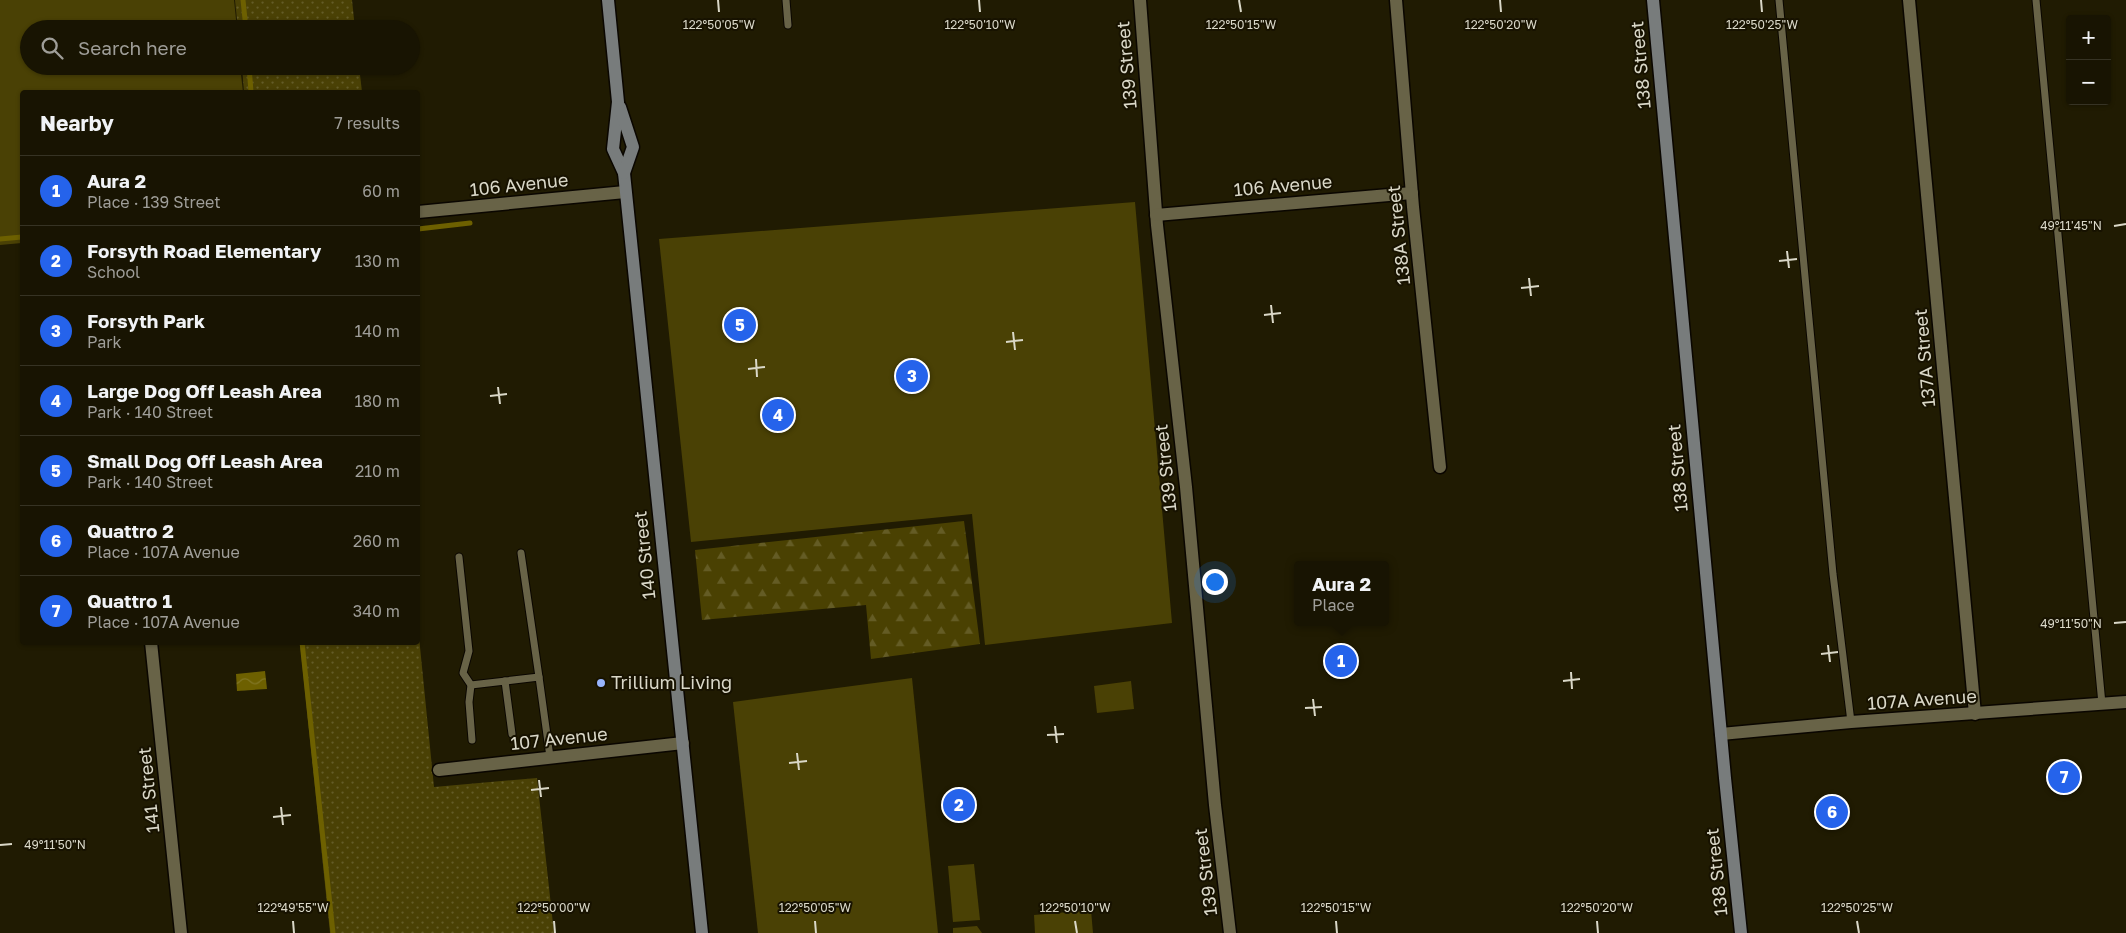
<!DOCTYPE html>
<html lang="en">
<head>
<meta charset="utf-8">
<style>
	:root { --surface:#181402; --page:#211d0c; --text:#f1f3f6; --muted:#9f9e99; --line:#363324; --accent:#2563eb }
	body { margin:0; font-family:"Golos Text",sans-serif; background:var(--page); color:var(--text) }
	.controls { position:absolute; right:15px; top:15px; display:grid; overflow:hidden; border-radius:5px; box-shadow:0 1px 4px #0004 }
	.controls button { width:45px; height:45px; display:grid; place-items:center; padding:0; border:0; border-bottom:1px solid var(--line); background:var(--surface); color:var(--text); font:25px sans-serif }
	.you { position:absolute; left:1214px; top:581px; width:18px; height:18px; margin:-12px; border:4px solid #fff; border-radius:50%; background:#1a73e8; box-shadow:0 0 0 8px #1a73e833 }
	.badge { display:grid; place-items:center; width:32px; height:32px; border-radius:50%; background:var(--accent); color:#fff; font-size:16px; font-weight:700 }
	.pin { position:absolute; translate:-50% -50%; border:2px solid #fff; box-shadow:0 1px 5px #0006 }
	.popup { position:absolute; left:1294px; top:561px; width:95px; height:65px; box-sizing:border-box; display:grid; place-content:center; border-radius:5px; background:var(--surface); filter:drop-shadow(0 1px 4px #0005); font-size:16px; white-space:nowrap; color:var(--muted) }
	.popup b { font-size:19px; color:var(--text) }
	.popup::after { content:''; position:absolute; left:50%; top:100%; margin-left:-10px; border:10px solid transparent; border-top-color:var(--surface) }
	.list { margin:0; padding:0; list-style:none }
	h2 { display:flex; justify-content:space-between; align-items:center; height:65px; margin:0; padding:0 20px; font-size:21px }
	h2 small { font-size:16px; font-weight:400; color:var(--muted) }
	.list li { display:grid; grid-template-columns:32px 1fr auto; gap:15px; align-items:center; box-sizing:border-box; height:70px; padding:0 20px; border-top:1px solid var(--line) }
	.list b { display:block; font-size:19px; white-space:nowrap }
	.list p { margin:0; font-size:16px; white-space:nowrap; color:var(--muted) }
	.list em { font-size:16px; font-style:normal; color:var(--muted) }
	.icon { flex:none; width:28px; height:28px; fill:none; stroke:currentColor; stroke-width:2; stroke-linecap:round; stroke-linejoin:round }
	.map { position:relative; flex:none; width:2126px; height:933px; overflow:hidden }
	.search { position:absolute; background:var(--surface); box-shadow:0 1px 4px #0004; left:20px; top:20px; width:400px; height:55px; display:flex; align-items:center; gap:12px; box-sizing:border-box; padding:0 18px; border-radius:28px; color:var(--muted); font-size:19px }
	.panel { position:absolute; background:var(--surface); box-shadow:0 1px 4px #0004; left:20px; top:90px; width:400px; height:555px; border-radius:5px }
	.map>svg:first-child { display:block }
	.grass { fill:url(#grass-dots) }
	.forest { fill:url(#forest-firs) }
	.park { fill:#4a4105 }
	.water { fill:url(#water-waves) }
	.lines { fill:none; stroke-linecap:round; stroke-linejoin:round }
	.stream { stroke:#6d6000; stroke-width:5 }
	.lane-casing { stroke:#0a0600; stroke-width:9 }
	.street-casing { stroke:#0a0600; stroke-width:15 }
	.secondary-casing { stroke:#0a0600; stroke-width:15 }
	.lane { stroke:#686347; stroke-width:7 }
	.street { stroke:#686347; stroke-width:12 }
	.secondary { stroke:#787c7c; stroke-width:12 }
	.ticks { fill:none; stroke:#dad8c8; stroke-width:2 }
	.poi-dot { fill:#98b5fd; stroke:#171200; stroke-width:2 }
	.labels { text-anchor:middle; stroke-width:4; stroke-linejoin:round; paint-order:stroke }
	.street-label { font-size:18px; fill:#dad8c8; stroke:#171200 }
	.poi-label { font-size:18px; fill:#dad8c8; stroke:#171200; text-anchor:start }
	.ticks-label { font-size:12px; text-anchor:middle; fill:#dad8c8; stroke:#171200; stroke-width:4; stroke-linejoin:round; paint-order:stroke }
</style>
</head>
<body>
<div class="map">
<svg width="2126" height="933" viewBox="0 0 2126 933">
	<defs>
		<pattern id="grass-dots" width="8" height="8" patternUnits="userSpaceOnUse" patternTransform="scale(1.25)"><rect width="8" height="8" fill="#4a4105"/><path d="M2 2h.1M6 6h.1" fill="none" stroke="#645c28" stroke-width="1.8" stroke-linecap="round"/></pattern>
		<pattern id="forest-firs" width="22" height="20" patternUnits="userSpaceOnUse" patternTransform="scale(1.25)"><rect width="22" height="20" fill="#4a4102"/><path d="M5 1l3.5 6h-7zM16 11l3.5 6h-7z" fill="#645c25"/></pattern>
		<pattern id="water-waves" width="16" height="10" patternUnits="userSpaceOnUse" patternTransform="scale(1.25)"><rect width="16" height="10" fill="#6d6000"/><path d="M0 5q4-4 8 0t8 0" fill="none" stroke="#817624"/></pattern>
	</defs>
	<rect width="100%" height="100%" fill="#201b02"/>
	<!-- grass -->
	<g class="grass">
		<path d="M235,0h117l3,29h-117z"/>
		<path d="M242,66h117l3,26h-118z"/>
		<path d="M418,627l16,160 103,-9 17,155h-224l-30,-290 118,-1z"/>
	</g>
	<!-- forest -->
	<path class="forest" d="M964,521l16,123 -109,15 -5,-54 -164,15 -7,-70z"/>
	<!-- park -->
	<g class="park">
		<path d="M0,0h234l3,29h-208v37h211l3,26h-221v151l-22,2z"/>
		<path d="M1135,202l37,421 -187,22 -13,-131 -281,28 -32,-303z"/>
		<path d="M912,678l26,255h-180l-25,-231z"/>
		<path d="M1131,681l3,28 -37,4 -3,-27z"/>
		<path d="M974,864l6,56 -27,2 -5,-56z"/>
		<path d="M1091,910l2,23h-58l-1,-18z"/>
		<path d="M977,926l5,7h-29v-5z"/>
	</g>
	<!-- water -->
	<path class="water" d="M265,671l2,18 -30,2 -1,-17z"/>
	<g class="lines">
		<!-- stream -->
		<g class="stream">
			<path d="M243,0l3,29"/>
			<path d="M249,66l2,26"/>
			<path d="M418,229l52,-6"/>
			<path d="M0,239l22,-2"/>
			<path d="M302,642l31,291"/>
		</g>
		<defs>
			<g id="lane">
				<path d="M786,0l2,25"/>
				<path d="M1779,0l54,574 18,148"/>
				<path d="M2036,0l66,704"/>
				<path d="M521,553l18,124"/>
				<path d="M459,557l10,94 -6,22 8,12 -2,17 3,38"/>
				<path d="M505,681l7,53"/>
				<path d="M471,685l68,-8 11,80"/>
			</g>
			<g id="street">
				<path d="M1140,0l17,225 29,262 29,318 15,128"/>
				<path d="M1396,0l17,207 27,260"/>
				<path d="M1909,0l66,714"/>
				<path d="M418,212l207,-20"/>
				<path d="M1156,215l256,-22"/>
				<path d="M151,642l30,291"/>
				<path d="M1721,734l130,-12 275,-20"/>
				<path d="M439,770l244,-27"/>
			</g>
			<g id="secondary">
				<path d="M608,0l10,102 -5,47 11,24 78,760"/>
				<path d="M1653,0l72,778 16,155"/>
				<path d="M620,107l13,40 -9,26"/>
			</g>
		</defs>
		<!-- lane casing -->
		<use href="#lane" class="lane-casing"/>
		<!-- street casing -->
		<use href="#street" class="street-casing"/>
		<!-- secondary casing -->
		<use href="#secondary" class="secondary-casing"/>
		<!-- lane -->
		<use href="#lane" class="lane"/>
		<!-- street -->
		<use href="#street" class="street"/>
		<!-- secondary -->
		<use href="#secondary" class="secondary"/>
	</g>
	<!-- ticks -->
	<path class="ticks" d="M718,0l1,12M979,0l1,12M1239,0l2,12M1500,0l1,12M1761,0l1,12M2114,226l12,-2M1787,251l2,17M1779,261l18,-2M1529,278l2,18M1521,288l18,-2M1271,305l2,18M1264,315l17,-2M1013,332l2,18M1006,342l17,-2M756,359l1,18M748,369l17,-2M498,387l2,17M490,396l17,-2M2114,623l12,-1M1828,645l2,17M1821,654l17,-2M1571,672l1,17M1563,681l17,-2M1313,699l2,17M1305,708l17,-1M1055,726l2,17M1047,735l17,-1M797,753l2,17M789,763l18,-2M539,780l2,17M531,790l18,-2M281,807l2,18M273,817l18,-2M0,845l12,-1M293,921l1,12M554,921l1,12M815,921l1,12M1075,921l2,12M1336,921l1,12M1597,921l1,12M1857,921l2,12"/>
	<!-- markers -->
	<circle class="poi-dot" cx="601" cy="683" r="5"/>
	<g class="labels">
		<!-- street labels -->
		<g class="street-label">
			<text transform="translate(1127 65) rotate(-95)" y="6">139 Street</text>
			<text transform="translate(1641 65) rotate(-95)" y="6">138 Street</text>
			<text transform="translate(519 185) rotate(-6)" y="6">106 Avenue</text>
			<text transform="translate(1283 186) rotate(-5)" y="6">106 Avenue</text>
			<text transform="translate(1399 235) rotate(-96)" y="6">138A Street</text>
			<text transform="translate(1925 358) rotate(-95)" y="6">137A Street</text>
			<text transform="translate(1166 468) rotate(-96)" y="6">139 Street</text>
			<text transform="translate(1678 468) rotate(-95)" y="6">138 Street</text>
			<text transform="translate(645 555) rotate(-96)" y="6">140 Street</text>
			<text transform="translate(1922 700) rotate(-4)" y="6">107A Avenue</text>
			<text transform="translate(559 739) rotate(-6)" y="6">107 Avenue</text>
			<text transform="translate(149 790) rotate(-96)" y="6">141 Street</text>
			<text transform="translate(1206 872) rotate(-97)" y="6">139 Street</text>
			<text transform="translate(1717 872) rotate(-96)" y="6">138 Street</text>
		</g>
		<!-- poi labels -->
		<g class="poi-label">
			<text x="611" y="689">Trillium Living</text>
		</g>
	</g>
	<g class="ticks-label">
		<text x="719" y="29">122°50'05"W</text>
		<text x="980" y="29">122°50'10"W</text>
		<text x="1241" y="29">122°50'15"W</text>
		<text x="1501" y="29">122°50'20"W</text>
		<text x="1762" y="29">122°50'25"W</text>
		<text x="2071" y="230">49°11'45"N</text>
		<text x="2071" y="628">49°11'50"N</text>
		<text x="55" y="849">49°11'50"N</text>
		<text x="293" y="912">122°49'55"W</text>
		<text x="554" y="912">122°50'00"W</text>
		<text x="815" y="912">122°50'05"W</text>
		<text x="1075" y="912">122°50'10"W</text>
		<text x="1336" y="912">122°50'15"W</text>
		<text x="1597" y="912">122°50'20"W</text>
		<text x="1857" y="912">122°50'25"W</text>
	</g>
</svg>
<div class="controls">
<button>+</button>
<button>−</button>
</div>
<div class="you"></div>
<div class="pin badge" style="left:1341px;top:661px">1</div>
<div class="popup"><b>Aura 2</b>Place</div>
<div class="pin badge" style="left:959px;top:805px">2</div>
<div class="pin badge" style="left:912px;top:376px">3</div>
<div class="pin badge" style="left:778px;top:415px">4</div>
<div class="pin badge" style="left:740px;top:325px">5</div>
<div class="pin badge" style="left:1832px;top:812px">6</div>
<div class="pin badge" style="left:2064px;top:777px">7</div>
<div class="search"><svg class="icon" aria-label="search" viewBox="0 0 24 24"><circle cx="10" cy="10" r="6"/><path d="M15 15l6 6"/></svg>Search here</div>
<section class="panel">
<h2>Nearby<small>7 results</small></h2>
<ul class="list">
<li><span class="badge">1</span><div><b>Aura 2</b><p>Place · 139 Street</p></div><em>60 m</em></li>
<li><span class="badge">2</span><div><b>Forsyth Road Elementary</b><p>School</p></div><em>130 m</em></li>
<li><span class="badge">3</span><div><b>Forsyth Park</b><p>Park</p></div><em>140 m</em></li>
<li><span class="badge">4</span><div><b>Large Dog Off Leash Area</b><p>Park · 140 Street</p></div><em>180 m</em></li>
<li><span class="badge">5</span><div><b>Small Dog Off Leash Area</b><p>Park · 140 Street</p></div><em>210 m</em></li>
<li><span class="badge">6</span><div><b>Quattro 2</b><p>Place · 107A Avenue</p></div><em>260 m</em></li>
<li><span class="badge">7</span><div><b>Quattro 1</b><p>Place · 107A Avenue</p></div><em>340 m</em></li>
</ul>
</section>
</div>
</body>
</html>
